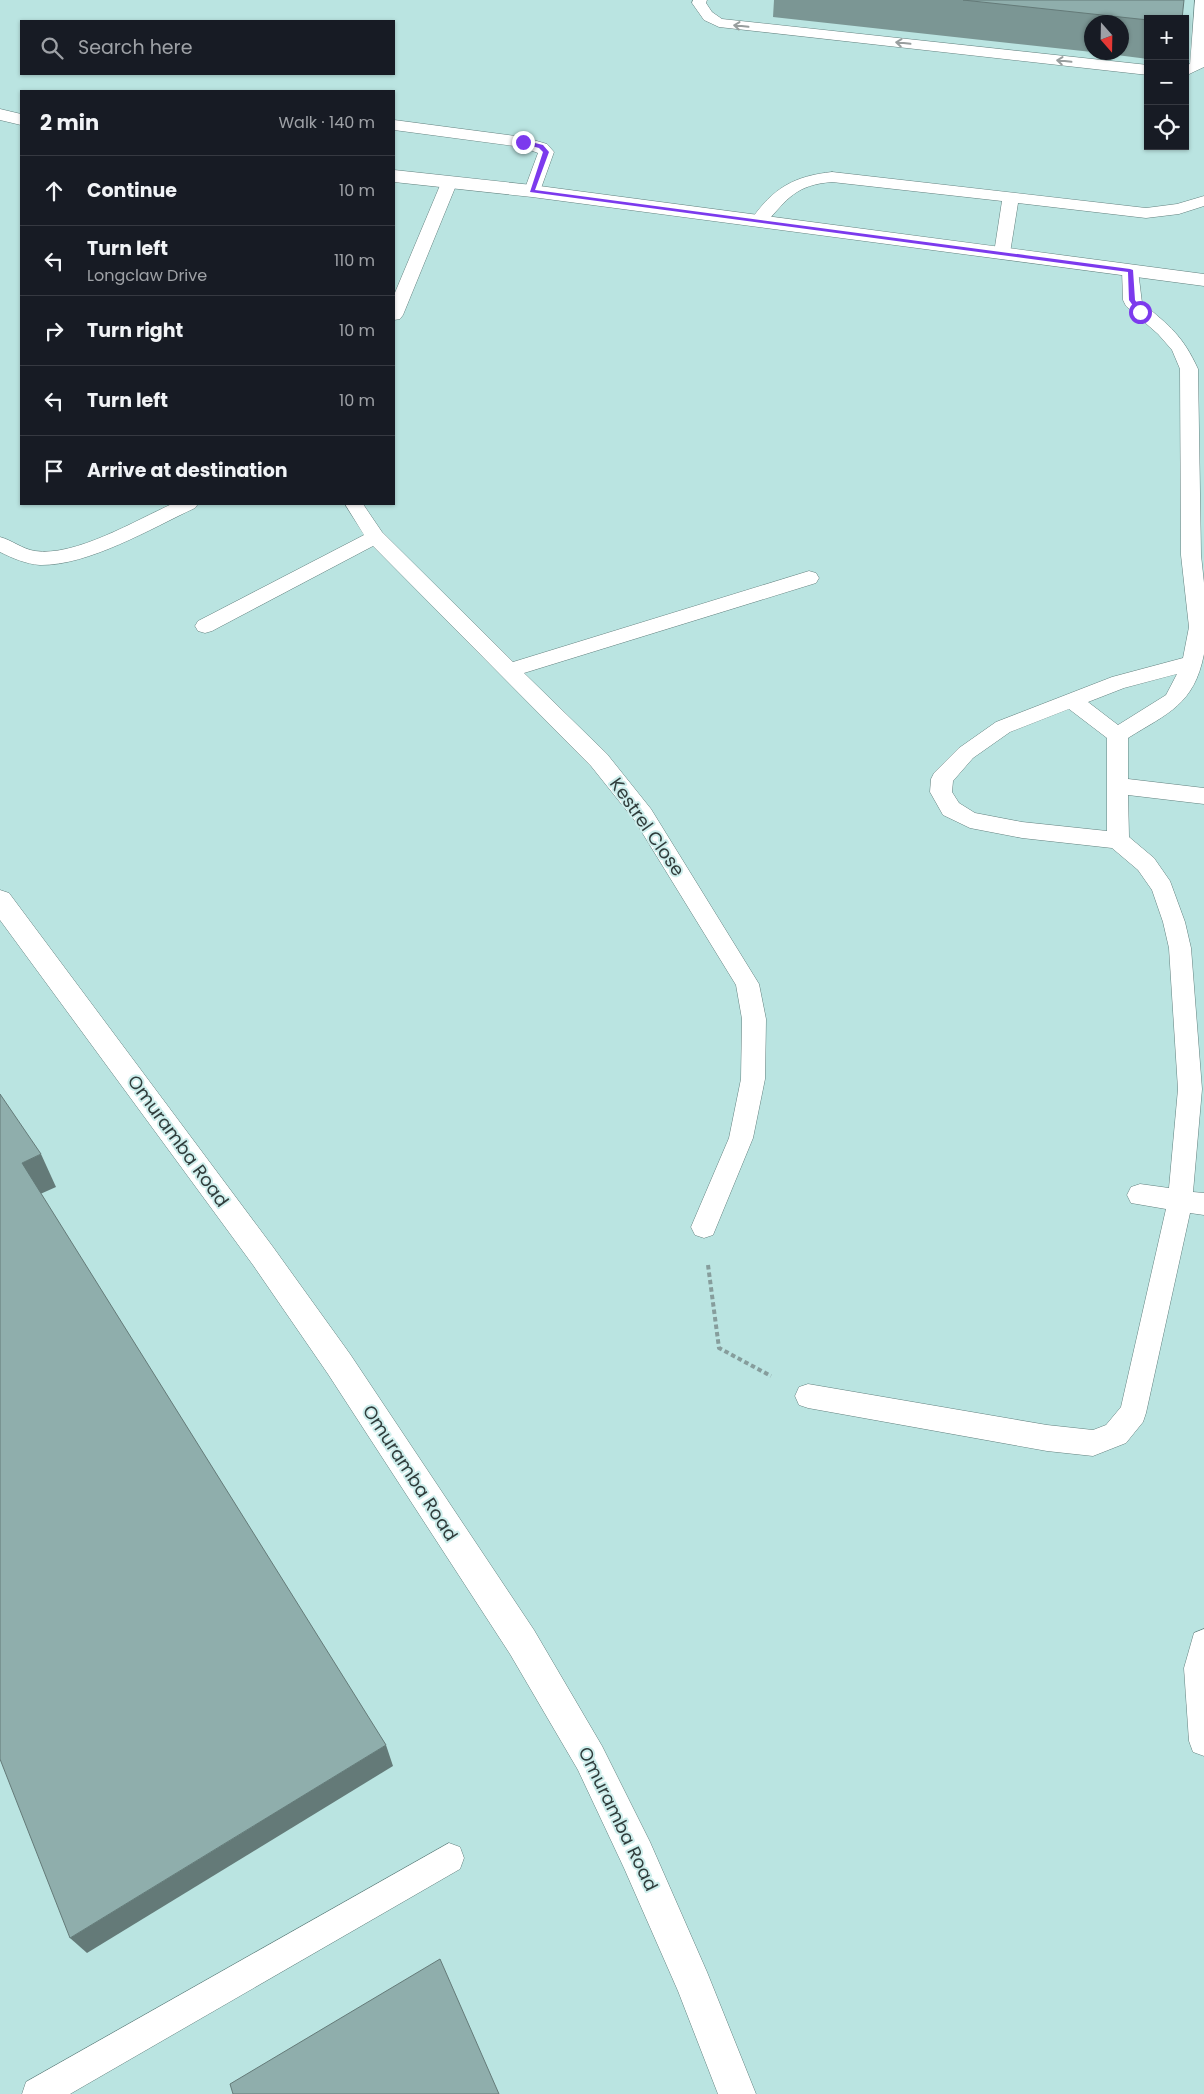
<!DOCTYPE html>
<html lang="en">
<head>
<meta charset="utf-8">
<style>
	:root { --surface:#171b24; --page:#242831; --text:#f1f3f6; --muted:#9ea1a6; --line:#363941 }
	body { margin:0; font-family:Poppins,sans-serif; background:var(--page); color:var(--text) }
	.controls { position:absolute; right:15px; top:15px; display:grid; overflow:hidden; border-radius:0px; box-shadow:0 1px 4px #0004 }
	.controls button { width:45px; height:45px; display:grid; place-items:center; padding:0; border:0; border-bottom:1px solid var(--line); background:var(--surface); color:var(--text); font:25px sans-serif }
	.compass { position:absolute; left:1084px; top:15px; width:45px; height:45px; border-radius:50%; background:var(--surface); box-shadow:0 1px 4px #0004; rotate:160deg }
	.stop { position:absolute; width:15px; height:15px; margin:-11px; border:4px solid #7c3aed; border-radius:50%; background:#fff }
	.stop.end { background:#7c3aed; border-color:#fff; box-shadow:0 1px 5px #0008 }
	.list { margin:0; padding:0; list-style:none }
	h2 { display:flex; justify-content:space-between; align-items:center; height:65px; margin:0; padding:0 20px; font-size:21px }
	h2 small { font-size:16px; font-weight:400; color:var(--muted) }
	.list li { display:grid; grid-template-columns:32px 1fr auto; gap:15px; align-items:center; box-sizing:border-box; height:70px; padding:0 20px; border-top:1px solid var(--line) }
	.list b { display:block; font-size:19px; white-space:nowrap }
	.list p { margin:0; font-size:16px; white-space:nowrap; color:var(--muted) }
	.list em { font-size:16px; font-style:normal; color:var(--muted) }
	.icon { flex:none; width:28px; height:28px; fill:none; stroke:currentColor; stroke-width:2; stroke-linecap:round; stroke-linejoin:round }
	.map { position:relative; flex:none; width:1204px; height:2094px; overflow:hidden }
	.search { position:absolute; background:var(--surface); box-shadow:0 1px 4px #0004; left:20px; top:20px; width:375px; height:55px; display:flex; align-items:center; gap:12px; box-sizing:border-box; padding:0 18px; border-radius:0px; color:var(--muted); font-size:19px }
	.panel { position:absolute; background:var(--surface); box-shadow:0 1px 4px #0004; left:20px; top:90px; width:375px; height:415px; border-radius:0px }
	.map>svg:first-child { display:block }
	.built { fill:#bae4e1; fill-rule:evenodd }
	.lines { fill:none; stroke-linecap:round; stroke-linejoin:round }
	.lane-casing { stroke:#63817f; stroke-width:1 }
	.street-casing { stroke:#63817f; stroke-width:1 }
	.secondary-casing { stroke:#63817f; stroke-width:1 }
	.path { stroke:#869d9c; stroke-width:4; stroke-dasharray:4.5 3; stroke-linecap:butt }
	.lane { fill:#fff; fill-rule:evenodd }
	.street { fill:#fff; fill-rule:evenodd }
	.secondary { fill:#fff; fill-rule:evenodd }
	.wall { fill:#7b9694 }
	.shaded-wall { fill:#647a78 }
	.building { fill:#8faeac; stroke:#647a78 }
	.oneway { stroke:#989e9e }
	.route { fill:#7c3aed }
	.labels { text-anchor:middle; stroke-width:4; stroke-linejoin:round; paint-order:stroke }
	.street-label { font-size:18px; fill:#303d3c; stroke:#ceeeec }
</style>
</head>
<body>
<div class="map">
<svg width="1204" height="2094" viewBox="0 0 1204 2094">
	<rect width="100%" height="100%" fill="#ceeeec"/>
	<!-- built -->
	<path class="built" d="M0,0h1204v2094h-1204zM1148,19h37v127h-37zM21,21h373v53h-373zM1092,22h30v30h-30zM21,91h373v413h-373z"/>
	<g class="lines">
		<defs>
			<g id="lane">
				<path d="M693,0h14l-1,3 6,9 10,7 426,46v10l-429,-48 -15,-7 -12,-17z"/>
				<path d="M1195,0h9v67l-19,9v-11l5,-1z"/>
				<path d="M394,120l129,17 24,7 7,8 -14,39 -2,3h-12l-2,-3 14,-38 -16,-6 -128,-17z"/>
				<path d="M832,172l314,36 31,-4 27,-8v10l-25,8 -33,4 -128,-15 -8,50 -2,4h-12l-2,-4 8,-52 -170,-19c-36,3 -44,16 -67,42h-12l-2,-4c22,-32 43,-44 81,-48z"/>
				<path d="M449,178l6,2 2,3 -54,132 -3,4 -6,1v-25l47,-112 2,-3z"/>
				<path d="M1130,265l6,1 2,4 4,33c28,23 41,33 56,66l3,186 3,28v71c-10,51 -36,59 -76,84v41l76,9v16l-76,-9 1,42 25,21 16,23 15,41 6,26 11,141 -9,103 11,1v22l-14,-2 -44,200 -3,9 -17,21 -33,13 -46,-5 -239,-43 -9,-3 -4,-9 4,-9 9,-3 239,41 46,5 13,-5 15,-18 45,-198 -35,-6 -4,-8 4,-8 9,-3 29,4 9,-99 -9,-141 -6,-26 -11,-32 -14,-20 -26,-22 -90,-10 -52,-10 -27,-13 -13,-23 1,-13 3,-6 25,-25 37,-26 116,-45 71,-19 6,-31 -8,-72 -1,-186 -8,-19 -14,-16 -32,-28 -3,-6 -1,-30 2,-4zM1177,674l-11,21 -48,30 -30,-23 36,-14zM1069,709l38,29v93l-85,-9 -47,-9 -16,-10 -7,-11 1,-11 20,-23 37,-26z"/>
				<path d="M172,504h26l-3,4c-43,20 -107,58 -155,57 -14,-1 -28,-7 -40,-13v-15c12,3 22,12 35,14 40,6 101,-31 137,-47z"/>
				<path d="M345,504h18l19,28 131,130 296,-91 7,2 3,5 -3,5 -292,90 83,81 44,55 108,175 7,35 -1,60 -12,59 -40,97 -9,3 -9,-3 -4,-8 38,-89 12,-59 1,-60 -6,-34 -101,-164 -44,-55 -218,-220 -161,85 -7,2 -7,-2 -3,-5 3,-5 166,-86z"/>
				<path d="M1204,1629v127l-11,-4 -4,-11 -5,-73 10,-35z"/>
				<path d="M449,1843l11,4 4,11 -4,11 -390,225h-48l4,-12z"/>
			</g>
			<g id="street">
				<path d="M0,109l21,5v11l-21,-5z"/>
				<path d="M394,170l138,15 672,89v12l-672,-89 -138,-15z"/>
			</g>
			<path id="secondary" d="M0,890l9,3 264,354 77,107 184,276 68,116 48,96 57,130 49,122h-38l-40,-103 -54,-123 -46,-98 -68,-116 -182,-280 -75,-109 -253,-345z"/>
		</defs>
		<!-- lane casing -->
		<use href="#lane" class="lane-casing"/>
		<!-- street casing -->
		<use href="#street" class="street-casing"/>
		<!-- secondary casing -->
		<use href="#secondary" class="secondary-casing"/>
		<!-- path -->
		<path class="path" d="M708,1265l11,83 52,28"/>
		<!-- lane -->
		<use href="#lane" class="lane"/>
		<!-- street -->
		<use href="#street" class="street"/>
		<!-- secondary -->
		<use href="#secondary" class="secondary"/>
	</g>
	<!-- wall -->
	<path class="wall" d="M774,0h410l-36,19v40l-55,-7h29v-30h-30v30l-319,-35z"/>
	<!-- shaded-wall -->
	<g class="shaded-wall">
		<path d="M41,1154l15,33 -18,8 -16,-32z"/>
		<path d="M386,1745l7,21 -306,187 -17,-15z"/>
	</g>
	<!-- building -->
	<g class="building">
		<path d="M963,0h221l-2,19h-34v1z"/>
		<path d="M0,1094l41,60 -19,9 364,582 -316,193 -70,-179z"/>
		<path d="M440,1959l59,135h-266l-3,-10z"/>
	</g>
	<!-- one-way arrows -->
	<defs><path id="oneway-shaft" d="M-6 0H5M1.5-3L5.5 0L1.5 3" fill="none" stroke-width="1.6" stroke-linecap="round" stroke-linejoin="round" transform="scale(1.25)"/></defs>
	<g class="oneway">
		<use href="#oneway-shaft" transform="translate(741 26) rotate(-174)"/>
		<use href="#oneway-shaft" transform="translate(903 43) rotate(-174)"/>
		<use href="#oneway-shaft" transform="translate(1064 61) rotate(-174)"/>
	</g>
	<!-- route -->
	<path class="route" d="M523,140l20,5 6,7 -14,38 595,79 3,1 2,30 8,12 -5,1 -9,-13 -1,-28 -598,-80 13,-40 -4,-4 -18,-5z"/>
	<g class="labels">
		<!-- street labels -->
		<g class="street-label">
			<text transform="translate(647 827) rotate(55)" y="6">Kestrel Close</text>
			<text transform="translate(178 1141) rotate(54)" y="6">Omuramba Road</text>
			<text transform="translate(410 1473) rotate(57)" y="6">Omuramba Road</text>
			<text transform="translate(618 1819) rotate(64)" y="6">Omuramba Road</text>
		</g>
	</g>
</svg>
<div class="controls">
<button>+</button>
<button>−</button>
<button><svg class="icon" aria-label="locate" viewBox="0 0 24 24"><circle cx="12" cy="12" r="6"/><path d="M12 2v4M12 18v4M2 12h4M18 12h4"/></svg></button>
</div>
<svg class="compass" viewBox="-18 -18 36 36"><path d="M0-13l5 13h-10z" fill="#e53935"/><path d="M0 13l5-13h-10z" fill="#9ea1a6"/></svg>
<div class="stop" style="left:1140px;top:312px"></div>
<div class="stop end" style="left:523px;top:142px"></div>
<div class="search"><svg class="icon" aria-label="search" viewBox="0 0 24 24"><circle cx="10" cy="10" r="6"/><path d="M15 15l6 6"/></svg>Search here</div>
<section class="panel">
<h2>2 min<small>Walk · 140 m</small></h2>
<ul class="list">
<li><svg class="icon" aria-label="ahead" viewBox="0 0 24 24"><path d="M12 20V5M6 11l6-6 6 6"/></svg><div><b>Continue</b></div><em>10 m</em></li>
<li><svg class="icon" aria-label="left" viewBox="0 0 24 24"><path d="M17 20v-9H6M10 6l-5 5 5 5"/></svg><div><b>Turn left</b><p>Longclaw Drive</p></div><em>110 m</em></li>
<li><svg class="icon" aria-label="right" viewBox="0 0 24 24"><path d="M7 20v-9h11M14 6l5 5-5 5"/></svg><div><b>Turn right</b></div><em>10 m</em></li>
<li><svg class="icon" aria-label="left" viewBox="0 0 24 24"><path d="M17 20v-9H6M10 6l-5 5 5 5"/></svg><div><b>Turn left</b></div><em>10 m</em></li>
<li><svg class="icon" aria-label="arrive" viewBox="0 0 24 24"><path d="M6 21V4h12l-3 4 3 4H6"/></svg><div><b>Arrive at destination</b></div></li>
</ul>
</section>
</div>
</body>
</html>
